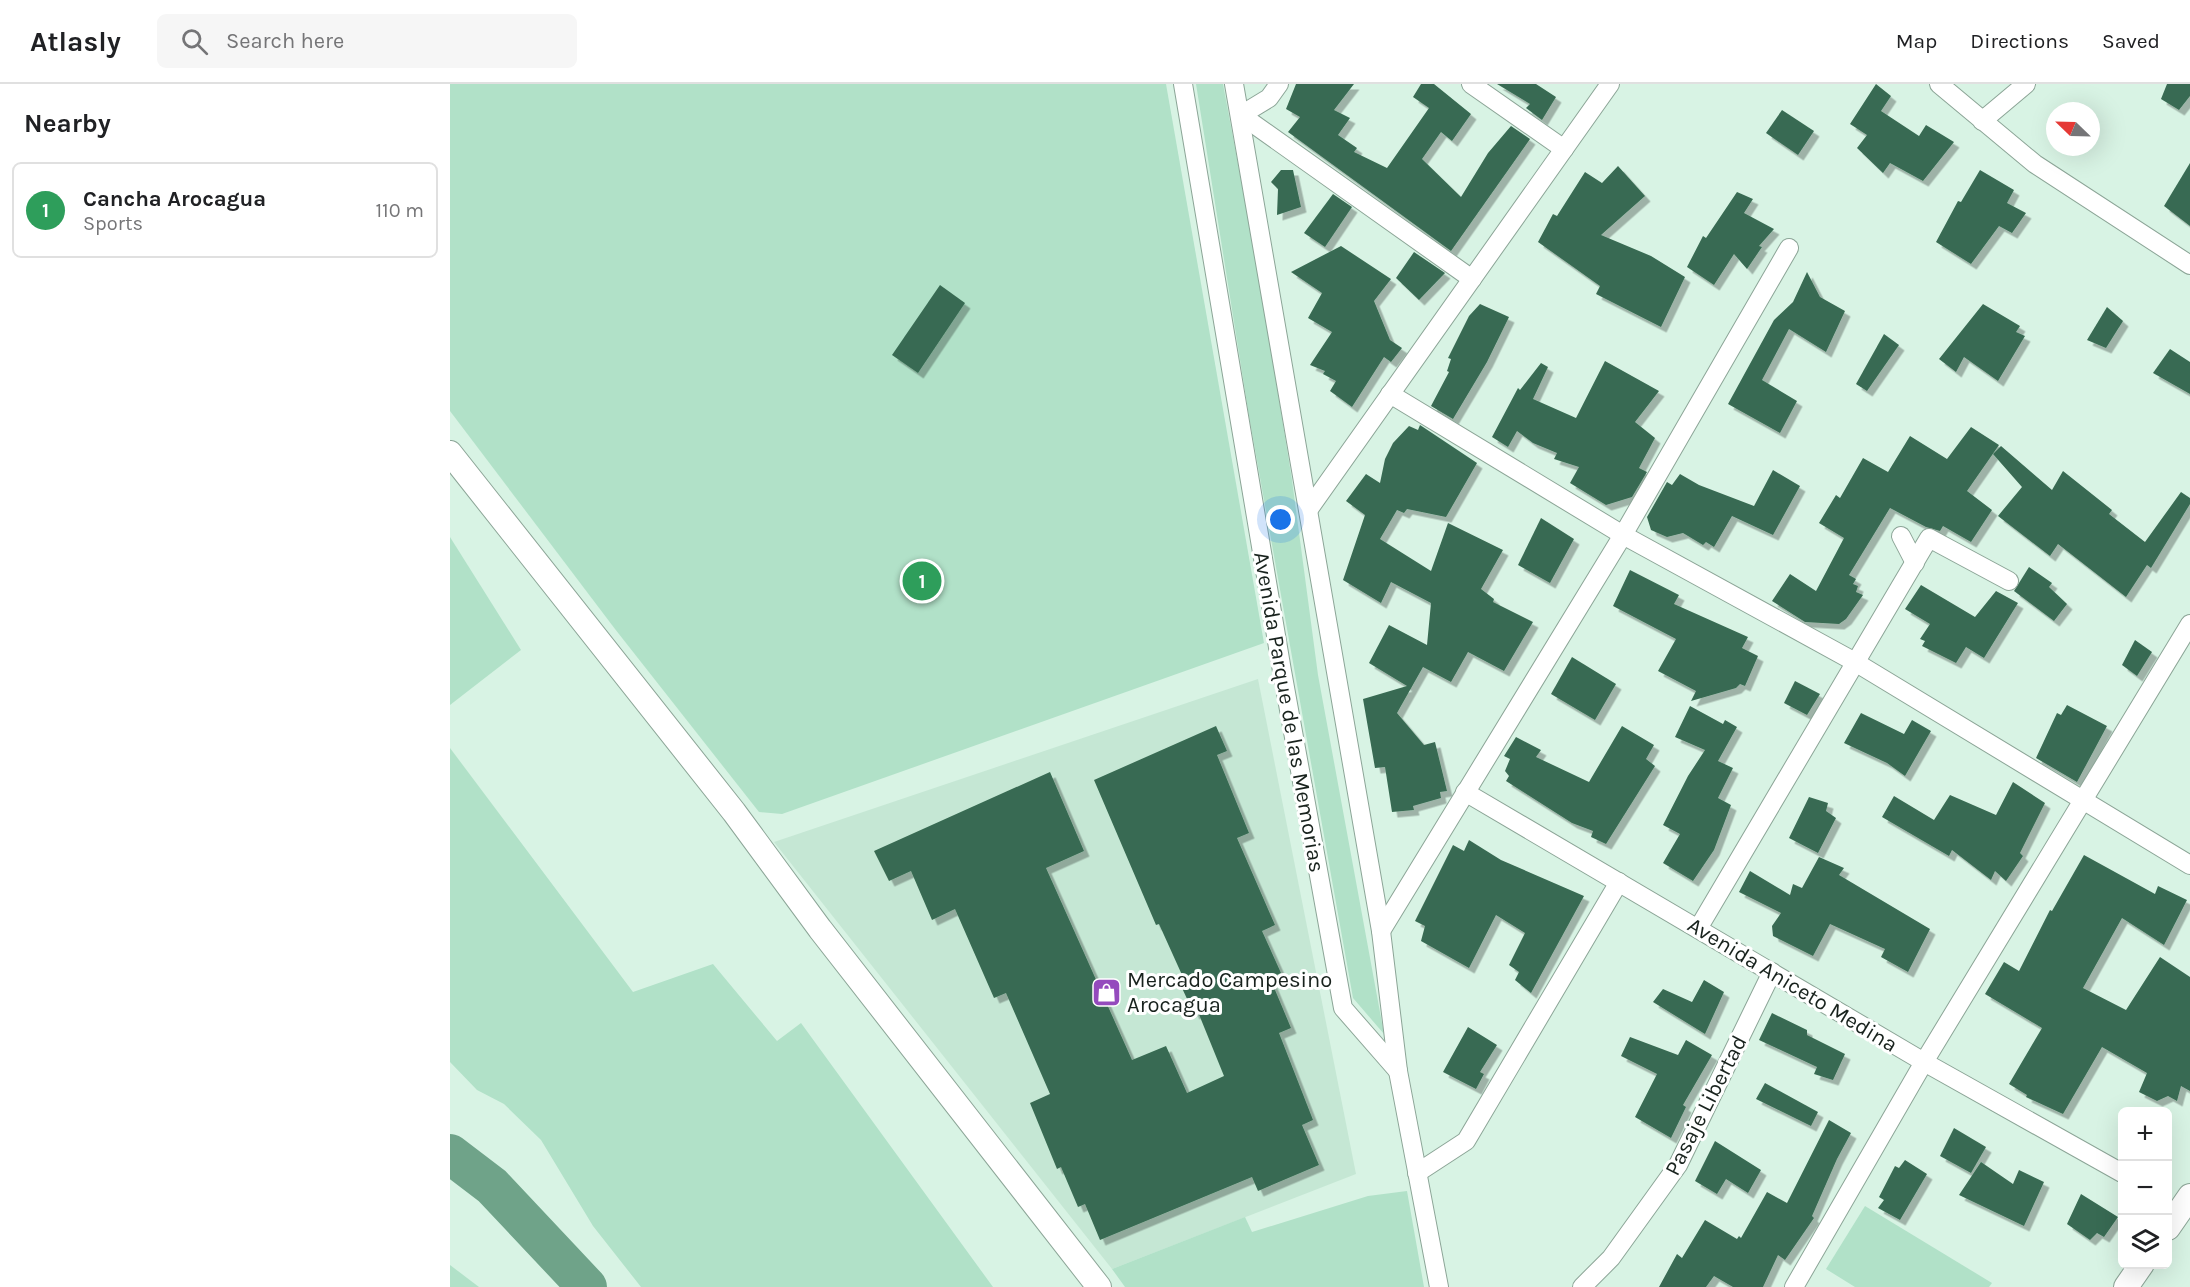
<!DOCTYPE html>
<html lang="en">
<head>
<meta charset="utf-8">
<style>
	:root { --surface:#fff; --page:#f6f6f6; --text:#202124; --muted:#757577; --line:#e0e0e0; --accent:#944abd }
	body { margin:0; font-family:Karla,sans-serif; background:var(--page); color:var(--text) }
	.controls { position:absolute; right:18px; bottom:18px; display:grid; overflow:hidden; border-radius:9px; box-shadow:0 6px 24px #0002 }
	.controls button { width:54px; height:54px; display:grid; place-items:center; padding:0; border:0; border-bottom:2px solid var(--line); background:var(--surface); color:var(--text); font:30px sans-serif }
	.compass { position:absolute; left:1596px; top:18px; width:54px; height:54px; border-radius:50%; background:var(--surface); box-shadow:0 6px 24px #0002; rotate:293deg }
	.you { position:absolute; left:831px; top:436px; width:21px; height:21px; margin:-15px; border:4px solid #fff; border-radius:50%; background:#1a73e8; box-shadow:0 0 0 9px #1a73e833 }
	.badge { display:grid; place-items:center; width:39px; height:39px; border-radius:50%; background:var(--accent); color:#fff; font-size:20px; font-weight:700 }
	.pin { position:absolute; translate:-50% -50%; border:3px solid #fff; box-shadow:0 2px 6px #0006 }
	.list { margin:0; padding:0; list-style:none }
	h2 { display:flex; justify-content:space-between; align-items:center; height:78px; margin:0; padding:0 24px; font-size:26px }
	h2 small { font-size:20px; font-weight:400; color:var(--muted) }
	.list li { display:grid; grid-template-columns:39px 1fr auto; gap:18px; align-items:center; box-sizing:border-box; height:96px; margin:0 12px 12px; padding:0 12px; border:2px solid var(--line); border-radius:9px }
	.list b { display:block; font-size:22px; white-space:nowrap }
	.list p { margin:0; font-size:20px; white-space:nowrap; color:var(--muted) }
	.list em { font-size:20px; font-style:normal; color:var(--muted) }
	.icon { flex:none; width:33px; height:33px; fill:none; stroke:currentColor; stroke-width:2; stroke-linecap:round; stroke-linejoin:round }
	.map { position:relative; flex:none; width:1740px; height:1203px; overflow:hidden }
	header { display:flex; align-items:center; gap:36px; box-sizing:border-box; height:84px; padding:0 30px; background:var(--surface); border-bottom:2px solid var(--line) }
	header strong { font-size:28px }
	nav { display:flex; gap:33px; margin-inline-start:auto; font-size:21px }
	.search { width:420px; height:54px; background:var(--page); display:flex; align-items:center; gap:15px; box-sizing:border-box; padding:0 21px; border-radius:9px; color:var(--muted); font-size:22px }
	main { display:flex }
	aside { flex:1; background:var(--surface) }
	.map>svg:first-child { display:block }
	.built { fill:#c5e7d4 }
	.green { fill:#b1e1c8 }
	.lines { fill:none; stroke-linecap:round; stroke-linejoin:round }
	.stream { stroke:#6fa389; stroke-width:7 }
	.river { stroke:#6fa389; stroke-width:40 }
	.building { fill:#386b52; filter:url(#shadow) }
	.minor-casing { stroke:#8ca597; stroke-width:20 }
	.tertiary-casing { stroke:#8ca597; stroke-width:26 }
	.minor { stroke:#fff; stroke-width:18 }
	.tertiary { stroke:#fff; stroke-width:24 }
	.labels { text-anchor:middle; stroke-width:6; stroke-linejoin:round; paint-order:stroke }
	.street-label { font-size:22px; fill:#18221d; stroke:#fff }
	.poi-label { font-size:22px; fill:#18221d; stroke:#fff; text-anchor:start }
</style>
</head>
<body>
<header>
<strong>Atlasly</strong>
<div class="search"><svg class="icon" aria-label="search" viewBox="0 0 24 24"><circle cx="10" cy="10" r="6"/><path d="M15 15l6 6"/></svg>Search here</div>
<nav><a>Map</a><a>Directions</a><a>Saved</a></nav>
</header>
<main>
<aside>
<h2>Nearby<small></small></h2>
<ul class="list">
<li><span class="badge" style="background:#2e9e5b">1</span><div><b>Cancha Arocagua</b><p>Sports</p></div><em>110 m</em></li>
</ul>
</aside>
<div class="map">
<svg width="1740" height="1203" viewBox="0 0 1740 1203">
	<defs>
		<filter id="shadow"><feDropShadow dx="5.5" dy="5.5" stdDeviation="0" flood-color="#0004"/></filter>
	</defs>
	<rect width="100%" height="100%" fill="#d8f3e4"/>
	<!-- built -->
	<path class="built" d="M808,595l98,495 -244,95 -338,-427z"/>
	<!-- green -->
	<g class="green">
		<path d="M0,0h716l98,559 -482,171 -23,-2 -144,-183 -165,-218z"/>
		<path d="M746,0h27l36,192 33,204 26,195 66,359 -31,-36 -104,-582z"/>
		<path d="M0,453l71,113 -71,55z"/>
		<path d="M0,664l183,244 80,-28 64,77 24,-18 192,264h-352l-48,-61 -52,-86 -37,-36 -27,-14 -27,-28z"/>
		<path d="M957,1107l17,96h-299l-13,-18 133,-52 7,15 116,-36z"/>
		<path d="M1415,1122l127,77 -3,4h-134l-29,-18z"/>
		<path d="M0,1181l29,22h-29z"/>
	</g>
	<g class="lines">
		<!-- stream -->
		<path class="stream" d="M124,1203l11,-5"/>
		<!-- river -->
		<path class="river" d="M0,1070l42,32 95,101"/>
	</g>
	<!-- building -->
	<g class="building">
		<path d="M846,0h58l-20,26 16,8 -12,17 19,13 -3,4 33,16 42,-60 -16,-11 8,-13h13l37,30 -19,27 -11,-9 -19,27 39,38 27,-44 23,-27 19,13 -79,112 -163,-119 12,-15 -14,-8z"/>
		<path d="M1047,0h39l20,13 -14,23 -16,-12 4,-4z"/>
		<path d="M1426,0l15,12 -10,15 38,25 7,-11 28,17 -31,39 -33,-18 -7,10 -26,-25 10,-13 -17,-11z"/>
		<path d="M1717,0h23v12l-11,14 -18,-11z"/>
		<path d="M1332,26l32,21 -16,24 -32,-22z"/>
		<path d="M1740,79v63l-26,-20z"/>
		<path d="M1168,82l27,30 -44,39 50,21 34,21 -24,50 -65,-33 4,-8 -62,-44 15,-28 4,2 28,-44 17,11z"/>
		<path d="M831,86h12l8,37 -24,8 1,-26 -7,-7z"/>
		<path d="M1530,86l34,20 -7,13 19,10 -14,20 -13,-7 -28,38 -35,-22 22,-41 3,1z"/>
		<path d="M1287,108l16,7 -9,14 30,16 -15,17 3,1 -15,22 -13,-15 -20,31 -27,-18 16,-31 3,2z"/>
		<path d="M883,110l19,13 -27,40 -21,-14z"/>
		<path d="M891,162l50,33 -17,22 16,39 12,8 -11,14 -7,-5 -32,50 -22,-16 6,-10 -13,-7 2,-3 -15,-6 22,-33 -24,-14 14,-25 -31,-21z"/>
		<path d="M964,168l31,21 -26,27 -23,-22z"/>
		<path d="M1357,188l13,25 25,14 -19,41 -37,-23 -27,51 35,21 -17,32 -52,-29 46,-84 19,-18z"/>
		<path d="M490,201l25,18 -47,70 -26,-18z"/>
		<path d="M1030,220l29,13 -22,45 -34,57 -22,-13 18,-34 -2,-1 4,-12 -3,-1 21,-42z"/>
		<path d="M1533,220l37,22 -4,6 9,4 -27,45 -34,-24 -8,15 -17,-13z"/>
		<path d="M1657,223l16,14 -17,27 -19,-8z"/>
		<path d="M1434,250l15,11 -32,46 -11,-7z"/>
		<path d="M1720,265l20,13v32l-37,-21z"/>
		<path d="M1155,277l54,30 -24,31 20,16 -16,30 8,4 -15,25 -26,8 -36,-22 9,-16 -25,-8 3,-6 -24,-10 -16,-12 -9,16 -16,-10 26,-49 2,2 21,-27 7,4 -15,32 43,19z"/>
		<path d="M970,341l57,38 -31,54 -39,-8 -3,4 -7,-3 -17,29 51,32 17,-48 55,27 -22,39 13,10 -1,3 40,20 -29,49 -36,-19 -17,30 -28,-15 -26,46 27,32 11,-3 12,49 -7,1 1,6 -28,8 1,4 -22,2 -7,-45 -10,1 -12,-69 44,-13 -38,-23 20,-38 38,20 4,-42 -40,-21 -10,21 -38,-23 22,-65 -19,-14 20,-27 14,9 5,-24 8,-16 16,-17 9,4z"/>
		<path d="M1521,343l28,18 -32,46 25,19 -21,32 -28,-16 -3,5 -14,-4 -36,-19 -41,67 7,4 -3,5 5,2 -2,6 7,3 -17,24 -7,5 -34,-2 -33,-21 18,-27 26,17 28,-53 -25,-15 17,-28 4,3 23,-40 25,14 22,-36 37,23z"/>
		<path d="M1551,362l51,44 11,-19 49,39 -3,4 36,28 36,-50 9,6v6l-39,64 -4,-3 -21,32 -68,-53 -8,12 -52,-40 24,-29 -29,-33z"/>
		<path d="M1323,386l27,16 -27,49 -41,-19 -18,31 -8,-5 -3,3 -20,-12 -16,4 -16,-7 -4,-13 20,-35 5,3 8,-11 19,11 55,21z"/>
		<path d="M1091,434l33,21 -24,44 -32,-18z"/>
		<path d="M1579,483l23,16 -3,4 18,17 -13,17 -40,-30z"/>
		<path d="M1180,486l49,25 -5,9 74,33 -6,11 16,8 -13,30 -5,-2 -4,4 -45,13 5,-10 -38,-20 18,-32 -63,-33z"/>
		<path d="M1471,501l54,32 21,-26 22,12 -34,55 -18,-11 -10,16 -34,-17 3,-5 -5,-2 10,-15 -25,-15z"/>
		<path d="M1685,556l17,12 -15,24 -15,-11z"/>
		<path d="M1122,573l44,27 -21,36 -44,-26z"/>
		<path d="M1345,597l25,13 -13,21 -23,-12z"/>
		<path d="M1617,621l40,21 -30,56 -41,-24 21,-45 4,2z"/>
		<path d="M1240,622l33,18 2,-4 12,7 -19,34 15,7 -15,30 13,7 -17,45 -21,31 -30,-18 17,-29 -17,-9 25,-49 17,-26 -30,-13z"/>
		<path d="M1411,629l43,21 8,-14 19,11 -26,45 -18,-13 -43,-20z"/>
		<path d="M766,642l11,25 -10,4 32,78 -12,5 38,87 -13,6 19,42 -11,5 21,50 -12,5 34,87 -11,5 17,40 -61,26 -6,-14 -152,63 -15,-36 -7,3 -17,-40 -4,2 -27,-66 20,-9 -44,-101 -12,5 -39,-89 -23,11 -21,-49 -22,10 -15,-30 176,-79 34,79 -38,17 86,192 34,-14 21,47 37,-17 -26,-64 -4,2 -12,-26 5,-2 -28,-62 -3,1 -62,-145z"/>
		<path d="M1172,642l32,19 -8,14 9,7 -49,78 -15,-7 2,-6 -21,-8 -66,-42 3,-5 -4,-5 5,-12 -6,-3 12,-19 25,13 -5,7 53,25z"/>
		<path d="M1563,698l32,21 -25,50 3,3 -17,25 -11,-10 -4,9 -39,-30 -3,6 -67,-39 12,-21 40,24 16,-25 46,20z"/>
		<path d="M1359,713l19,6 -2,8 10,7 -18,35 -29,-15z"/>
		<path d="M1019,756l32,20 83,36 -53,97 -16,-13 4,-8 -10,-7 16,-32 -29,-18 -27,53 -48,-27 4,-15 -10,-5 38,-76 11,6z"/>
		<path d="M1634,771l71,39 3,-8 29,14 -23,45 -42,-27 -39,70 43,22 34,-53 30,20v114l-9,-5 -4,15 -9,-5 -11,5 -18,-9 8,-19 -45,-26 -39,67 -37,-17 1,-2 -18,-11 33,-56 -57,-34 19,-32 15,9 31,-61 2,1z"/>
		<path d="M1369,773l25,11 -5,7 91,54 -22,43 -27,-15 4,-8 -55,-25 -17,32 -40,-20 -1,-10 9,-13 -42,-21 11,-21 40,24 3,-11 9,4z"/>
		<path d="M1254,896l20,12 -19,42 -52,-32 10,-13 29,13z"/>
		<path d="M1322,929l35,17v5l38,19 -12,26 -19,-6 3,-7 -58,-27z"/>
		<path d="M1018,943l29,18 -17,27 4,2 -8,15 -33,-17z"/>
		<path d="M1180,953l48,18 8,-15 26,15 -29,50 3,2 -15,31 -36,-21 22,-43 -36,-18z"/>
		<path d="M1315,999l53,29 -7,14 -55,-27z"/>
		<path d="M1379,1036l22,13 -14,26 -25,57 2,2 -29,42 -7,-5 -15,32h-30l-19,-11 -8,11h-47l18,-33 5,4 23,-38 32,19 2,-3 2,2 26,-46 20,11z"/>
		<path d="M1504,1044l32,19 -15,26 -31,-17z"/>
		<path d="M1265,1057l46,29 -13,23 -22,-14 -9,15 -22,-13z"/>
		<path d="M1455,1076l22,14 -27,46 -22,-12 6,-8 -5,-3 16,-31 4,2z"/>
		<path d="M1531,1078l32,22 6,-14 25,12 -20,44 -65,-31z"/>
		<path d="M1631,1110l37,23 -14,20 -7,-4 -7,7 -23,-16z"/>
	</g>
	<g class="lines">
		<defs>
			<g id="minor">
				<path d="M733,0l99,587 61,337 55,63"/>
				<path d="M784,0l147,847 17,140 41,216"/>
				<path d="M829,0l-10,14 -28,17 231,164"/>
				<path d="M1021,0l93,65"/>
				<path d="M1489,0l96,80 155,101"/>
				<path d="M1532,37l44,-37"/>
				<path d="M940,310l233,141 232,127 335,203"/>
				<path d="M859,425l301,-425"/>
				<path d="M1451,452l14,27"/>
				<path d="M1015,708l459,270 198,111"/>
				<path d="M1249,843l230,-389 80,43"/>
				<path d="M931,847l242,-396 166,-287"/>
				<path d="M967,1089l49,-32 153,-259"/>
				<path d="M1132,1203l29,-29 67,-93 94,-193"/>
				<path d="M1344,1203l130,-225 266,-438"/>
			</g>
			<g id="tertiary">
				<path d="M0,369l284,359 86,117 279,358"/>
				<path d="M1718,1144l22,-32"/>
				<path d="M1676,1203l16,-23"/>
			</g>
		</defs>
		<!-- minor casing -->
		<use href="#minor" class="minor-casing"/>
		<!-- tertiary casing -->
		<use href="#tertiary" class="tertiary-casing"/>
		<!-- minor -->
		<use href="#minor" class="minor"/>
		<!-- tertiary -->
		<use href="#tertiary" class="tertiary"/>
	</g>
	<!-- icons -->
	<defs>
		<symbol id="shop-square" viewBox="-11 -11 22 22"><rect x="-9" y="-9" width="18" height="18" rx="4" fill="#944abd" stroke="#fff"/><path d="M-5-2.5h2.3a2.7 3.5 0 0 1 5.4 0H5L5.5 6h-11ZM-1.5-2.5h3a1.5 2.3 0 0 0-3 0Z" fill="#fff"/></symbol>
	</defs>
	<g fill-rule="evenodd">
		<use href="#shop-square" x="640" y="892" width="33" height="33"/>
	</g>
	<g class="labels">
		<!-- street labels -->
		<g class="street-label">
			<text transform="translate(840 628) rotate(80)" y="8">Avenida Parque de las Memorias</text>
			<text transform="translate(1343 900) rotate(31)" y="8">Avenida Aniceto Medina</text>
			<text transform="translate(1255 1021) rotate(-63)" y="8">Pasaje Libertad</text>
		</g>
		<!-- poi labels -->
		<g class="poi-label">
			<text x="677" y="903">Mercado Campesino<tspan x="677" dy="25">Arocagua</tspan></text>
		</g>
	</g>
</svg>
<div class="controls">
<button>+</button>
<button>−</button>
<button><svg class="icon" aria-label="layers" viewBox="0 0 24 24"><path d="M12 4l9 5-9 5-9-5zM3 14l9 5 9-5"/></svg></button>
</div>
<svg class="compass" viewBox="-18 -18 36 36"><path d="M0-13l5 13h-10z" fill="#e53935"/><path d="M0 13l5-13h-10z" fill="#757577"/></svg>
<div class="you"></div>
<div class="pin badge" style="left:472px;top:497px;background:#2e9e5b">1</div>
</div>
</main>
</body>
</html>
